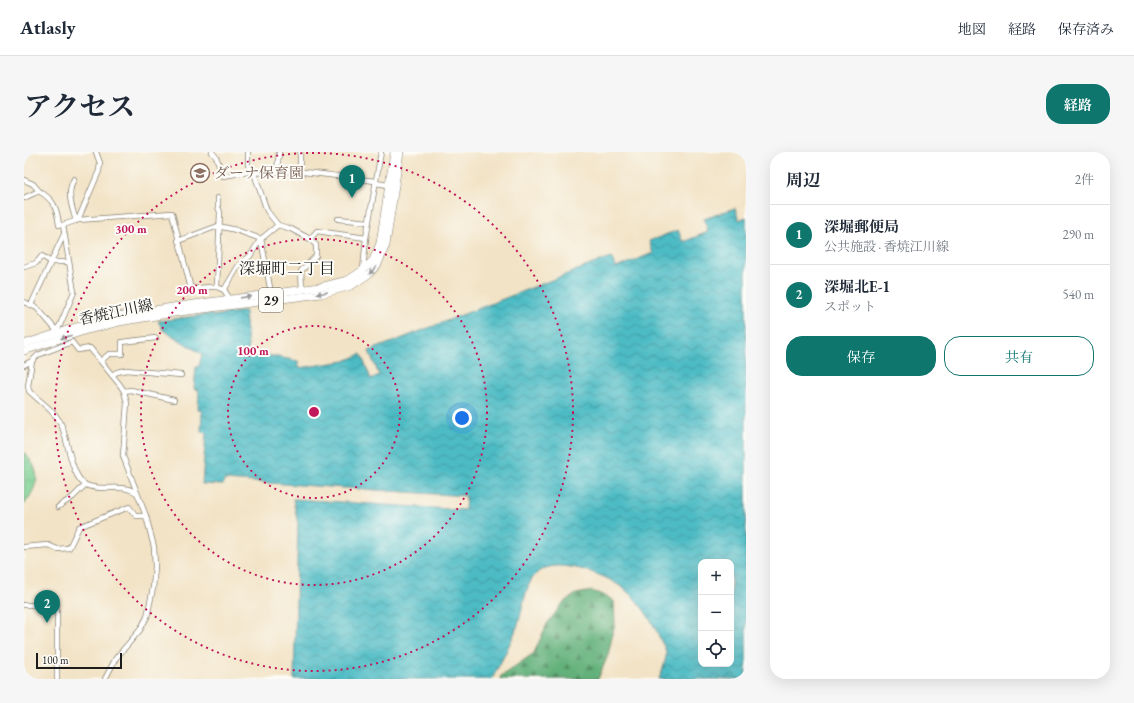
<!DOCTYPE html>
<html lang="ja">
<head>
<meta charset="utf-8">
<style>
	:root { --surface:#fff; --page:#f6f6f7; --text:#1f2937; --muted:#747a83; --line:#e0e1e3; --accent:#0f766e }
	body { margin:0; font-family:"EB Garamond","Noto Serif JP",serif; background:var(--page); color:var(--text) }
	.controls { position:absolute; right:12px; bottom:12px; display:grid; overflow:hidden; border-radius:8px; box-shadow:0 4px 16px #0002 }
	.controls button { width:36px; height:36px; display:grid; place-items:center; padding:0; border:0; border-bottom:1px solid var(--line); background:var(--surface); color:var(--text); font:20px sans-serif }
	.scale { position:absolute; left:12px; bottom:10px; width:86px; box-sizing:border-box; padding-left:4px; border:2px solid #1c1c1c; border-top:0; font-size:11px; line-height:14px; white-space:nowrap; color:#1c1c1c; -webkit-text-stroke:3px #fdfcf7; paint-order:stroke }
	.you { position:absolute; left:438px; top:266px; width:14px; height:14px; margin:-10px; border:3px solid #fff; border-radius:50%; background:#1a73e8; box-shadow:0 0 0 6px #1a73e833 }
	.badge { display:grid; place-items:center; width:26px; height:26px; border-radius:50%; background:var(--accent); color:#fff; font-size:13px; font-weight:700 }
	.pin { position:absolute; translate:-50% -33px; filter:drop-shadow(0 1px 2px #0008) }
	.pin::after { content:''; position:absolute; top:21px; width:14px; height:12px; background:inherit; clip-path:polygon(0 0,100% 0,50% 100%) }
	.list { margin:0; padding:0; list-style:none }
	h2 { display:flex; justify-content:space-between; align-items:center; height:52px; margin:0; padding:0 16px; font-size:17px }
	h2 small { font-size:13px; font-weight:400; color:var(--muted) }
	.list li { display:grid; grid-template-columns:26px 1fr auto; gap:12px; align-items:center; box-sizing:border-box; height:60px; padding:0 16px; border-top:1px solid var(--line) }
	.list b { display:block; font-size:15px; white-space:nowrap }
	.list p { margin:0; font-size:13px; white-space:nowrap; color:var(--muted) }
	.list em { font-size:13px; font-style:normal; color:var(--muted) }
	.actions { display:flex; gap:8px; padding:12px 16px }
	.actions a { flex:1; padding:9px 0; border:1px solid var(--accent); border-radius:16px; text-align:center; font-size:14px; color:var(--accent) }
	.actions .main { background:var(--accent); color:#fff }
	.icon { flex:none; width:22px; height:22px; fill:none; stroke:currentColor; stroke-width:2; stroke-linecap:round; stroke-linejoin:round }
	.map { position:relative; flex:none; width:722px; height:527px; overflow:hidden; border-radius:16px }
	header { display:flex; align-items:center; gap:24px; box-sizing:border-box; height:56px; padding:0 20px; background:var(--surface); border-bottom:1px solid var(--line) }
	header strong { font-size:19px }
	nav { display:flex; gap:22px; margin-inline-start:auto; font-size:14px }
	.intro { display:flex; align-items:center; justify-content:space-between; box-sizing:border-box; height:96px; padding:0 24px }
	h1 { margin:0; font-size:28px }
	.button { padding:10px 18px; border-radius:16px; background:var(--accent); color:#fff; font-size:14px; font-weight:700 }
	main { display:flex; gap:24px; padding:0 24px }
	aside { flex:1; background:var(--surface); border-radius:16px; box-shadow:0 4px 16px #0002 }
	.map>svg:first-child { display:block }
	.forest { fill:url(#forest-firs); stroke:#40664b }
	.park { fill:url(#park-crowns); stroke:#4b7556 }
	.water { fill:url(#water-waves); stroke:#346c70; fill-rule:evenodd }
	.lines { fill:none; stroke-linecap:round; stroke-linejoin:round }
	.street-casing { stroke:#878071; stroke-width:6 }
	.primary-casing { stroke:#878071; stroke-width:8 }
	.street { stroke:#fff; stroke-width:4.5 }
	.primary { stroke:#fff; stroke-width:7 }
	.oneway { fill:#999 }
	.ring { fill:none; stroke:#c2185b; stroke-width:2; stroke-dasharray:2 4 }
	.labels { text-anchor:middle; stroke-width:4; stroke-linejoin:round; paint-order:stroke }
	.shield { fill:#fdfcf7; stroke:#605f5e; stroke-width:1 }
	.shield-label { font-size:14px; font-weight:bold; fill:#1c1c1c }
	.education-label { font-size:15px; fill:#785e54; stroke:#fdfcf7; text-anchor:start }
	.street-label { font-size:15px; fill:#1c1c1c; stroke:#fdfcf7 }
	.neighbourhood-label { font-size:16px; fill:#1c1c1c; stroke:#fdfcf7 }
	.centre { fill:#c2185b; stroke:#fdfcf7; stroke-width:2 }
	.ring-label { font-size:12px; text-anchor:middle; font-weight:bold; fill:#c2185b; stroke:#fdfcf7; stroke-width:4; stroke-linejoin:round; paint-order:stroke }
</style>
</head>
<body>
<header>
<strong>Atlasly</strong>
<nav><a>地図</a><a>経路</a><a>保存済み</a></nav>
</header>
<div class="intro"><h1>アクセス</h1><a class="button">経路</a></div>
<main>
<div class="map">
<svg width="722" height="527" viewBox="0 0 722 527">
	<defs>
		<pattern id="forest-firs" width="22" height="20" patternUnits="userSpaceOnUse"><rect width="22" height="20" fill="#63b17a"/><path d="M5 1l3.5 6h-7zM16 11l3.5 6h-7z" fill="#518f63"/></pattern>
		<pattern id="park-crowns" width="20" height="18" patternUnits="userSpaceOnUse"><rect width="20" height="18" fill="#7ace90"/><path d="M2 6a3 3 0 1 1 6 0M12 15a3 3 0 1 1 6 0" fill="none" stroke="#69b07c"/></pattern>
		<pattern id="water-waves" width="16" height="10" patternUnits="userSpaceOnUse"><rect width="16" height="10" fill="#4dbbc4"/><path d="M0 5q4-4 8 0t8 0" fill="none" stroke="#3f979e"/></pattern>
	</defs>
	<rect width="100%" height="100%" fill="#fdfcf7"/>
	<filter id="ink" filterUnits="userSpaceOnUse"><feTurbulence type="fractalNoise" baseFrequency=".025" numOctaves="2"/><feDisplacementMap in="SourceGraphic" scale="8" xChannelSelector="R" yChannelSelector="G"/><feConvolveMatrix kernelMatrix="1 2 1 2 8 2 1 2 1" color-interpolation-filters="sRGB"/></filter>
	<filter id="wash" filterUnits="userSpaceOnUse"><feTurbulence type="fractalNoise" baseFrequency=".012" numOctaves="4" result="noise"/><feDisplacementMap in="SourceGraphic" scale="16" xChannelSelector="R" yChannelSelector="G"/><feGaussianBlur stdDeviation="0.9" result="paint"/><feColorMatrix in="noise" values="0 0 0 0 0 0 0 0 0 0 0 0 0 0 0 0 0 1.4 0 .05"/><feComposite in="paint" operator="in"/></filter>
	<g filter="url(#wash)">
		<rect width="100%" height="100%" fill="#f2e3c6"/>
		<!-- forest -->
		<path class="forest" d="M568,439l14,5 8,5 1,22 -7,32 -10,24h-98l1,-3 33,-23 13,-29 15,-20 14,-10z"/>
		<!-- park -->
		<path class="park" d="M0,300c18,20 15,32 0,53z"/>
		<!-- water -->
		<path class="water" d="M711,56l4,12 7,-3v462h-87c2,-6 8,-21 7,-26 0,-4 -3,-8 -5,-12 -8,-20 -24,-45 -44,-57 -17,-11 -66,-29 -82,-9 -11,12 -12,37 -18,52 -7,18 -16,35 -25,52h-198l4,-155 -5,-25 172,11 1,-14 -242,-16 -1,5 -21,-1 4,-51 -5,-1 1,-21 -4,-1 1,-20 -5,-1 2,-22 3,-1 3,-12 -39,-24 -5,-9 53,-7 1,2 33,-5 4,46 18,-2 31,6 1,7 46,-7 16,-7 10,25 8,-4 -10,-24 242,-94 5,11 37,-15 -4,-12 29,-11 5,12 25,-10 -4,-13zM677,410h30v102h-30z"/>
	</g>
	<g filter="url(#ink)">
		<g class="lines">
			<defs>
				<g id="street">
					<path d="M188,0l4,5 7,19 25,-4 2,-1c8,4 27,0 37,0 29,1 59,7 88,10l1,2 12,2"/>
					<path d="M224,0v13l2,6"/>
					<path d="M276,0v19"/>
					<path d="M253,19l2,-19"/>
					<path d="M230,21l13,38 11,14 13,4 19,10 6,6v11l-15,15 1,18"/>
					<path d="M50,27c-8,14 -2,28 2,42"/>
					<path d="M0,28l9,4 6,7"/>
					<path d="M0,46l15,-7c15,9 18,17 20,34h4l11,67 -14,33 -5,7"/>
					<path d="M194,46v9l2,5 -3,75 7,3 6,9"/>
					<path d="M314,67l31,3"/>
					<path d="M54,68l94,-7 19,76 18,-2h8"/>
					<path d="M39,73l15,-5 21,-49 1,-8 -4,-11"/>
					<path d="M237,87l10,54"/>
					<path d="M237,87l17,-14"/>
					<path d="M286,87l7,-8 49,7"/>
					<path d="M154,89l40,-15 18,4 25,9"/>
					<path d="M0,115l12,-4 6,-7 9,6h18"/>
					<path d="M339,118l3,-32 15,-86"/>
					<path d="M200,138l15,-25 11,-9 10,-16"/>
					<path d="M0,150l13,6 19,22"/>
					<path d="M7,153l33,-71"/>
					<path d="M8,209l-4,25 1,5c10,10 26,20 32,33 7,15 10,54 25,61 11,5 23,2 34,3 6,0 12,2 17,5"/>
					<path d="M77,209l8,-7h13v-12l34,-4"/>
					<path d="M0,213l8,-4 6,-6 34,-13 6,8 12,-2 30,37 4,6 3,12 -4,53 23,60 8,31 1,20 -2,21 -6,29 -7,13 -24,28 -11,21"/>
					<path d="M88,223l5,-3 9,-2 55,5"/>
					<path d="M100,239l7,-1 43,10"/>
					<path d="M34,355l15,-10 12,-12"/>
					<path d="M0,395l24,-2 9,4 12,-1 10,-21 50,-20 7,9h10"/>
					<path d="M0,453h33v74"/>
				</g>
				<g id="primary">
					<path d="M0,192l61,-20 32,-8 62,-10 141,-19 28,-7 15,-10 10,-10 7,-17 14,-91"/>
					<path d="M0,199l63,-21 32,-8 61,-10 141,-18 30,-8 18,-12 9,-10 8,-19 14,-93"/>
				</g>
			</defs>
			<!-- street casing -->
			<use href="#street" class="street-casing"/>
			<!-- primary casing -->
			<use href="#primary" class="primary-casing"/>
			<!-- street -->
			<use href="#street" class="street"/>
			<!-- primary -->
			<use href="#primary" class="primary"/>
		</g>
		<!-- one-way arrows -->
		<defs><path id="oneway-solid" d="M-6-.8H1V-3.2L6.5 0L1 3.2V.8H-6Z"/></defs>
		<g class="oneway">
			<use href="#oneway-solid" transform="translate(349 118) rotate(133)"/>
			<use href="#oneway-solid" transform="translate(298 141) rotate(170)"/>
			<use href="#oneway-solid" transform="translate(222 145) rotate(-8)"/>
			<use href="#oneway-solid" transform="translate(42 185) rotate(162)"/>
		</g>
	</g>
	<!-- distance rings -->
	<g class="ring">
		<circle cx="290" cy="260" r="86"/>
		<circle cx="290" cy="260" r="173"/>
		<circle cx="290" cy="260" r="259"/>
	</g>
	<!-- icons -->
	<defs>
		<symbol id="school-ring" viewBox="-11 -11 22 22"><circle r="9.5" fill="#fdfcf7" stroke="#8d6e63" stroke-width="1.5"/><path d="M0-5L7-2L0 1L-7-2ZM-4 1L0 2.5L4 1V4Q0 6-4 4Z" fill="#8d6e63"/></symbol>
	</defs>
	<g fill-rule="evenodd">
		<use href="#school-ring" x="165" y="10" width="22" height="22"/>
	</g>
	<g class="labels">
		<!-- shield labels -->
		<rect class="shield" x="235" y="136" width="24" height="24" rx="3"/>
		<g class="shield-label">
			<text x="247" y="153">29</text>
		</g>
		<!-- education labels -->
		<g class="education-label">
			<text x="190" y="26">ダーナ保育園</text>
		</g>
		<!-- street labels -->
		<g class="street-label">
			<text transform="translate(92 160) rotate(-12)" y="5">香焼江川線</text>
		</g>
		<!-- neighbourhood labels -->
		<g class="neighbourhood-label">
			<text x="263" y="122">深堀町二丁目</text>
		</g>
	</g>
	<circle cx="290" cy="260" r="6" class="centre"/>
	<g class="ring-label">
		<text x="107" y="81">300 m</text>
		<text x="168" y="142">200 m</text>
		<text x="229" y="203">100 m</text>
	</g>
</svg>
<div class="controls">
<button>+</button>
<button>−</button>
<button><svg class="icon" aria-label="locate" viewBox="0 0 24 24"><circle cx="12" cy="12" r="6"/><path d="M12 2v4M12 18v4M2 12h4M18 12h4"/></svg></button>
</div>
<div class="scale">100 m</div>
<div class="you"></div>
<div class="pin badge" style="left:328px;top:46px">1</div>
<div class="pin badge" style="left:23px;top:471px">2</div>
</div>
<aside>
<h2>周辺<small>2件</small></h2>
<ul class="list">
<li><span class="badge">1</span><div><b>深堀郵便局</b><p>公共施設 · 香焼江川線</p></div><em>290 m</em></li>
<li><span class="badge">2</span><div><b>深堀北E-1</b><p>スポット</p></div><em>540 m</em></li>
</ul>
<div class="actions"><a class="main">保存</a><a>共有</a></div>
</aside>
</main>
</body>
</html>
